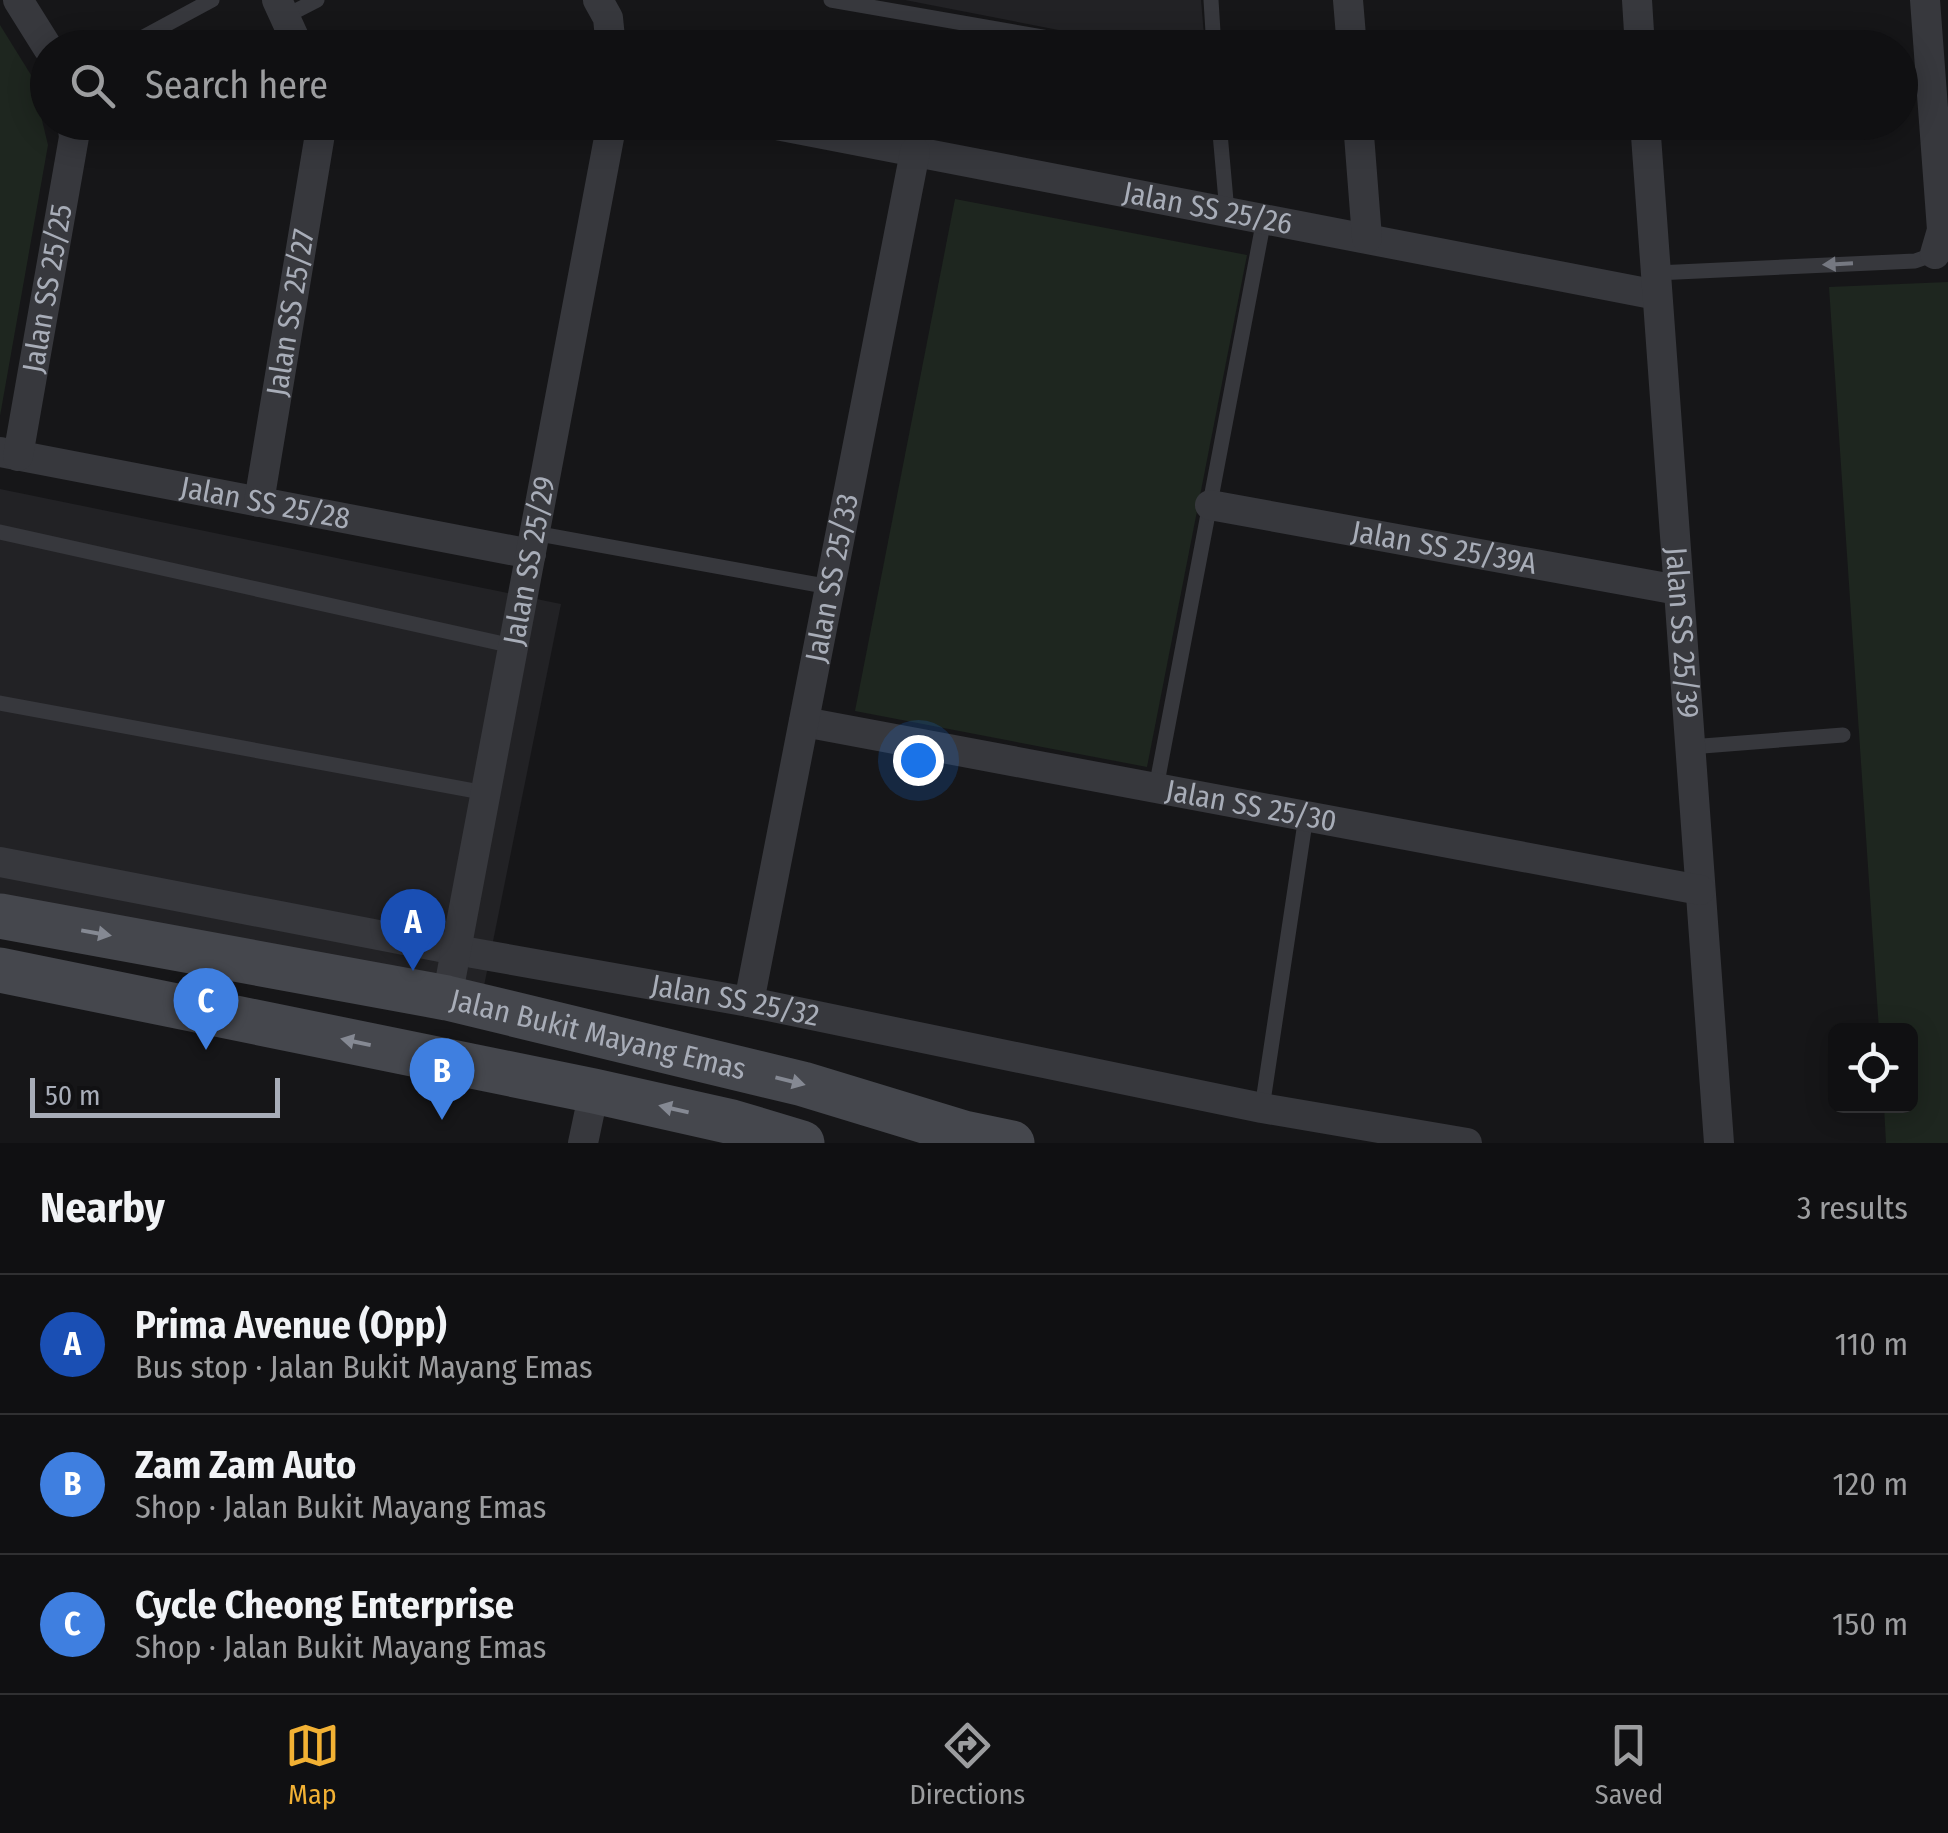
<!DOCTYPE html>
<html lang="en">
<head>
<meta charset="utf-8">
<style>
	:root { --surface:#101012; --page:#1e1e20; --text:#f1f3f6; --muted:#9c9d9f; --line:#303032; --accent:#f2b134 }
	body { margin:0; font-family:"Fira Sans Condensed",sans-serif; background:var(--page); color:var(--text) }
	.controls { position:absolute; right:30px; bottom:30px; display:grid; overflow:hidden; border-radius:15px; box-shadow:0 5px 25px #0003 }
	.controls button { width:90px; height:90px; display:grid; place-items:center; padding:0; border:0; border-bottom:2px solid var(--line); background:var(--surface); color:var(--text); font:50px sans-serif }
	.scale { position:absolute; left:30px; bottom:25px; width:250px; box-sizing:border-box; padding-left:10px; border:5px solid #a8adb8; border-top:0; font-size:28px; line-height:35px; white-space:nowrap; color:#a8adb8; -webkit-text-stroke:8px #111113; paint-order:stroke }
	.you { position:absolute; left:918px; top:760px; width:35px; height:35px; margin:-25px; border:8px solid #fff; border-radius:50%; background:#1a73e8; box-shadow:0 0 0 15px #1a73e833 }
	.badge { display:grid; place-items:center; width:65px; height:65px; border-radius:50%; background:var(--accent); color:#fff; font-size:32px; font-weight:700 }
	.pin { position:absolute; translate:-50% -82px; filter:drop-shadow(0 2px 5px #0008) }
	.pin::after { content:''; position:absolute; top:52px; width:35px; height:30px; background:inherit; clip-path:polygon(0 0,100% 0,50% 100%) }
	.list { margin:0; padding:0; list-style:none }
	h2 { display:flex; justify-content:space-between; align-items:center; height:130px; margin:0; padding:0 40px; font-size:42px }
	h2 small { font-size:32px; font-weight:400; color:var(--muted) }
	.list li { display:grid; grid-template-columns:65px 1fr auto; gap:30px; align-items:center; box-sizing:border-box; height:140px; padding:0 40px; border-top:2px solid var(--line) }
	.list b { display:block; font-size:38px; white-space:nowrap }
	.list p { margin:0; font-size:32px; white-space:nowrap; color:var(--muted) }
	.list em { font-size:32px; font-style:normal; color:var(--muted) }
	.icon { flex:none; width:55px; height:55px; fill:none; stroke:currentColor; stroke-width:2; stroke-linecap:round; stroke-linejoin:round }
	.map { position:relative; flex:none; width:1948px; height:1143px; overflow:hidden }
	.search { position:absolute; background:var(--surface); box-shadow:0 5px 25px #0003; left:30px; right:30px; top:30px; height:110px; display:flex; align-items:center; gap:25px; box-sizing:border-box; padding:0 35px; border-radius:55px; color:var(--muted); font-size:38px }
	.sheet { height:550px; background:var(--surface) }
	nav { display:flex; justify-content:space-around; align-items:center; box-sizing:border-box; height:140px; border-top:2px solid var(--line); background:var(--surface); font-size:28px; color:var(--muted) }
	nav a { display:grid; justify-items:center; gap:5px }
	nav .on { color:var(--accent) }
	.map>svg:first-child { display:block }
	.built { fill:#222225 }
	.green { fill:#1e261f }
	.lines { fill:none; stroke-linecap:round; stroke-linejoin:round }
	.service { stroke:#37383d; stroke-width:15 }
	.minor { stroke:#37383d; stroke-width:30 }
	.secondary { stroke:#45474d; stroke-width:45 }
	.oneway { fill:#757881 }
	.oneway2 { fill:#858993 }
	.labels { text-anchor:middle; stroke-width:8; stroke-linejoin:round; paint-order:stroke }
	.street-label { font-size:30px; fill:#a8adb8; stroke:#111113 }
</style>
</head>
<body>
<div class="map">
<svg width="1948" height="1143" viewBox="0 0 1948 1143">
	<rect width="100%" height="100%" fill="#161618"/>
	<!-- built -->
	<g class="built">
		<path d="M905,0h296l4,47h-59z"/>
		<path d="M0,489l561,115 -79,392 -482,-100z"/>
	</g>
	<!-- green -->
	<g class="green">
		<path d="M0,25l31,50 17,70 -48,271z"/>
		<path d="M955,199l292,56 -100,512 -292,-56z"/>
		<path d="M1948,282v861h-62l-2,-37h26v-76h-31l-50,-743z"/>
	</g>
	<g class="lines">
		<!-- service -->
		<g class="service">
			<path d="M831,0l275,48"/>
			<path d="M1211,0l3,48"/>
			<path d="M286,16l31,-16"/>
			<path d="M123,48l89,-48"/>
			<path d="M1219,122l8,90"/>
			<path d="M1656,273l259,-12 20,-7"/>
			<path d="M0,532l513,114"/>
			<path d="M534,533l296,54"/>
			<path d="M0,703l486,90"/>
			<path d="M1690,747l153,-12"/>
			<path d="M1156,788l108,-569"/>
			<path d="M1262,1108l44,-292"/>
		</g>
		<!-- minor -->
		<g class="minor">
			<path d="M18,0l30,48"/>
			<path d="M277,0l22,48"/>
			<path d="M598,0l10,18 3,30"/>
			<path d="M1348,0l4,48"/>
			<path d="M1637,0l3,48"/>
			<path d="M1925,0l17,230 -7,24"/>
			<path id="s1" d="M761,122l896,173"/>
			<path d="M1358,122l9,116"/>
			<path id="s2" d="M1645,122l74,1021"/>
			<path id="s3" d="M0,452l531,102"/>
			<path id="s4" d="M18,456l56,-319 -2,-15"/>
			<path id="s5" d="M259,502l63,-380"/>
			<path id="s6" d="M1210,505l468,85"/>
			<path id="s7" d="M804,722l896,168"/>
			<path id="s8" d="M0,862l456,88 293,52 513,106 205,35"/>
			<path id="s9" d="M447,998l165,-876"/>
			<path id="s10" d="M749,1002l166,-850"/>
			<path d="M583,1143l11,-52"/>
		</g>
		<!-- secondary -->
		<g class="secondary">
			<path id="s11" d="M0,916l447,82 356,86 161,49 48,10"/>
			<path d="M0,970l594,121 138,31 70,21"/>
		</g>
	</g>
	<!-- one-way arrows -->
	<defs><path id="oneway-solid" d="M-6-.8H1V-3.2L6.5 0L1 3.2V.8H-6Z" transform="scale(2.5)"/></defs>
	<use class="oneway" href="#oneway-solid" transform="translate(1838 264) rotate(177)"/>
	<g class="oneway2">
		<use href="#oneway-solid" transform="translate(96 933) rotate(10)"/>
		<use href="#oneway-solid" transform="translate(356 1042) rotate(-168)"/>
		<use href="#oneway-solid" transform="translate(790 1081) rotate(14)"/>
		<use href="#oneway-solid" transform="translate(674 1109) rotate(-167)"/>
	</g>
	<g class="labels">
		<!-- street labels -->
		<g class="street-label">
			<text dy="10" stroke="none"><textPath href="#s1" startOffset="455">Jalan SS 25/26</textPath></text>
			<text dy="10" stroke="none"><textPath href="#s4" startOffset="170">Jalan SS 25/25</textPath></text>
			<text dy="10" stroke="none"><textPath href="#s5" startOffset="192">Jalan SS 25/27</textPath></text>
			<text dy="10" stroke="none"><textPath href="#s3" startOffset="270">Jalan SS 25/28</textPath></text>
			<text dy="10" stroke="none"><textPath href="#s6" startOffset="238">Jalan SS 25/39A</textPath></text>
			<text dy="10" stroke="none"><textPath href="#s9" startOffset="445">Jalan SS 25/29</textPath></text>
			<text dy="10" stroke="none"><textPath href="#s10" startOffset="432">Jalan SS 25/33</textPath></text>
			<text dy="10" stroke="none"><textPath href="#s2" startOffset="512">Jalan SS 25/39</textPath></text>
			<text dy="10" stroke="none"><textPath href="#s7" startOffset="455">Jalan SS 25/30</textPath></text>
			<text dy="10" stroke="none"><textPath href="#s8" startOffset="748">Jalan SS 25/32</textPath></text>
			<text dy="10" stroke="none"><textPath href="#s11" startOffset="610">Jalan Bukit Mayang Emas</textPath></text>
		</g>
	</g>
</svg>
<div class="controls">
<button><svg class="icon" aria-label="locate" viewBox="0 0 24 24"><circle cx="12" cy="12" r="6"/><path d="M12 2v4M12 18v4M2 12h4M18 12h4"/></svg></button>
</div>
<div class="scale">50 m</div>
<div class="you"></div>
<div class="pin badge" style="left:413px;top:971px;background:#1a4fb4">A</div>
<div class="pin badge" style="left:442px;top:1120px;background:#3f7fe0">B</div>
<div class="pin badge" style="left:206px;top:1050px;background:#3f7fe0">C</div>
<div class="search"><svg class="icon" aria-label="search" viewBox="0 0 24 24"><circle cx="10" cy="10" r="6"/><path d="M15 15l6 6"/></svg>Search here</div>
</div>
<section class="sheet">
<h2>Nearby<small>3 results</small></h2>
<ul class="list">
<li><span class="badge" style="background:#1a4fb4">A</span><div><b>Prima Avenue (Opp)</b><p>Bus stop · Jalan Bukit Mayang Emas</p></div><em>110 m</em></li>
<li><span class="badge" style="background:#3f7fe0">B</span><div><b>Zam Zam Auto</b><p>Shop · Jalan Bukit Mayang Emas</p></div><em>120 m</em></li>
<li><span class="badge" style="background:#3f7fe0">C</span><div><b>Cycle Cheong Enterprise</b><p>Shop · Jalan Bukit Mayang Emas</p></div><em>150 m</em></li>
</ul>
</section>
<nav>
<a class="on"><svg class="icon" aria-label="map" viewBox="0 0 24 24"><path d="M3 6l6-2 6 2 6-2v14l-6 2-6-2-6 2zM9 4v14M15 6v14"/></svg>Map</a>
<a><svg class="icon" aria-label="directions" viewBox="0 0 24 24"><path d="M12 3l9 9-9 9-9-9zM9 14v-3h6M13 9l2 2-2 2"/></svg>Directions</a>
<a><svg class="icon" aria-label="saved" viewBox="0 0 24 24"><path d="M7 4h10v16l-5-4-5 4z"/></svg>Saved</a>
</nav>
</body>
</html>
